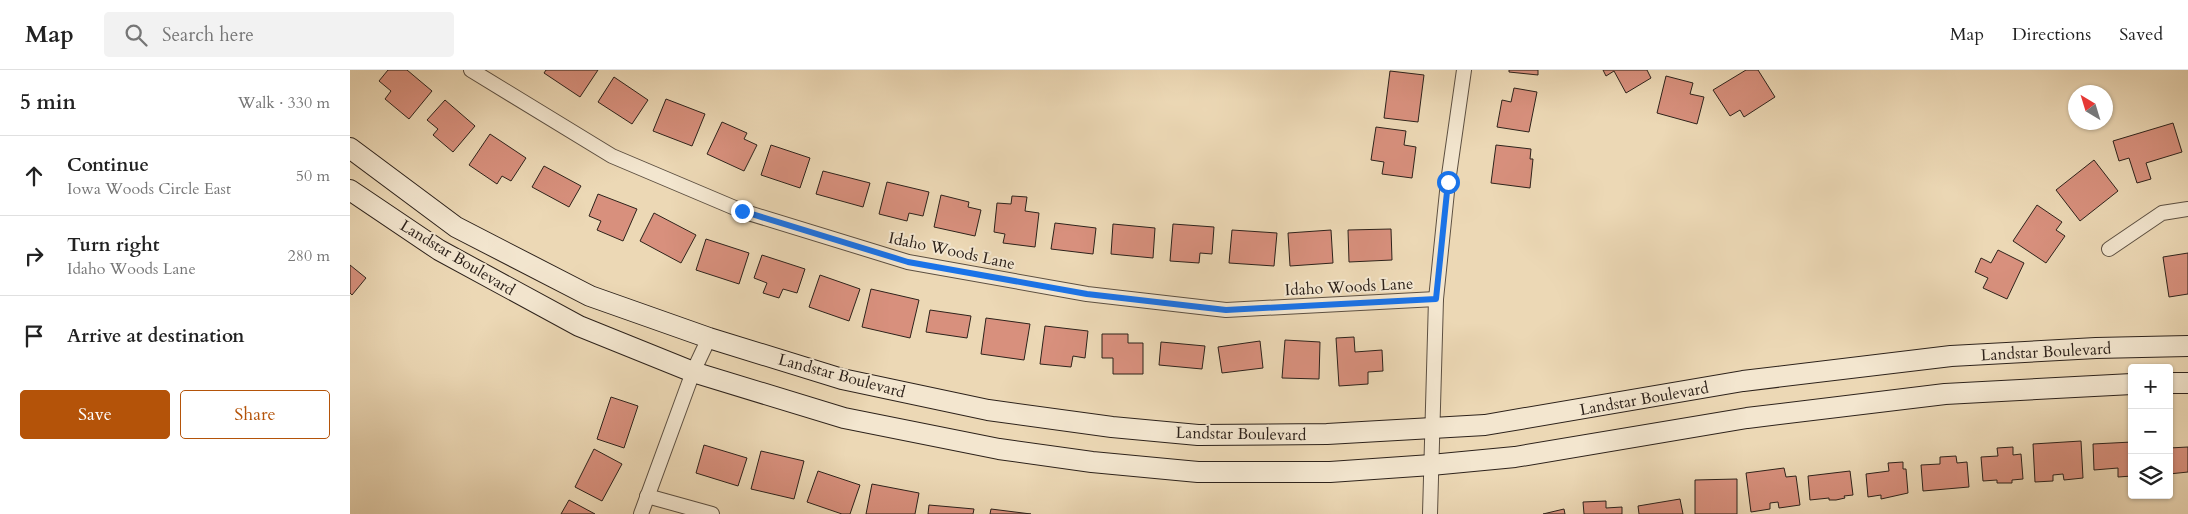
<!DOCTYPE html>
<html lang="en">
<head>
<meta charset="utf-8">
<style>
	:root { --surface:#fff; --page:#f2f2f2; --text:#222; --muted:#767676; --line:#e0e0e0; --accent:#b45309 }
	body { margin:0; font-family:Cardo,serif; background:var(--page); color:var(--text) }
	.controls { position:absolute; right:15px; bottom:15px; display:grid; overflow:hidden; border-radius:5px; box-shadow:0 1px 4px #0004 }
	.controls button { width:45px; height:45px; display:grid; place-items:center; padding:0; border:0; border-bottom:1px solid var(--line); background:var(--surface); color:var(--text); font:25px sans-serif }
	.compass { position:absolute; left:1718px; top:15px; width:45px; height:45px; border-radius:50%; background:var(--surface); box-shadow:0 1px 4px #0004; rotate:322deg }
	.stop { position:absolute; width:15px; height:15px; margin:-11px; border:4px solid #1a73e8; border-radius:50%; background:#fff }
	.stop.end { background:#1a73e8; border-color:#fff; box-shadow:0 1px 5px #0008 }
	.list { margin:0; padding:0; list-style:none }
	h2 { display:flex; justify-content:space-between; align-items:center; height:65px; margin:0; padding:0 20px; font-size:21px }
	h2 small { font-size:16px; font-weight:400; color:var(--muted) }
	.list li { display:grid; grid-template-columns:32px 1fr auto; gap:15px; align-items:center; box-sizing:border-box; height:80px; padding:0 20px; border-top:1px solid var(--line) }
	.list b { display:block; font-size:19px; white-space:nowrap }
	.list p { margin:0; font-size:16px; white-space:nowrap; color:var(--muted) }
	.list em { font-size:16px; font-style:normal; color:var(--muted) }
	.actions { display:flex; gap:10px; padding:15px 20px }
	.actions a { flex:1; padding:11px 0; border:1px solid var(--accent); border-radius:5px; text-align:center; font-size:18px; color:var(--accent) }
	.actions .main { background:var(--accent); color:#fff }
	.icon { flex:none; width:28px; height:28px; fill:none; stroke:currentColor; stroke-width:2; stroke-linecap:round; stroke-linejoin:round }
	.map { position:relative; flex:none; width:1838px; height:444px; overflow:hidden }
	header { display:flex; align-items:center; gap:30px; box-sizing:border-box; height:70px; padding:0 25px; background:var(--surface); border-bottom:1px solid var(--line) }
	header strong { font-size:24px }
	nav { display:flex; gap:28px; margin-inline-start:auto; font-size:18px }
	.search { width:350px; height:45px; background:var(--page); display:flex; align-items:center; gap:12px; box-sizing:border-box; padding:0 18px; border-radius:5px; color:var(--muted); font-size:19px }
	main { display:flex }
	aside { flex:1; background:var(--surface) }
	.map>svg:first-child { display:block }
	.building { fill:#d8907d; stroke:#2d221b }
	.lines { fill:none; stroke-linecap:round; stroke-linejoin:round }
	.street-casing { stroke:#5d5042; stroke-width:16 }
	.secondary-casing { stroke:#2d221b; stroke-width:22 }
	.street { stroke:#f3e6cf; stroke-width:14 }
	.secondary { stroke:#f3e6cf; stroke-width:20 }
	.route { stroke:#1a73e8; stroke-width:6 }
	.labels { text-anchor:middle; stroke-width:4; stroke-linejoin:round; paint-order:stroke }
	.street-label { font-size:16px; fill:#2d221b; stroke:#f3e6cf }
</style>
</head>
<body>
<header>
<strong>Map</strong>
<div class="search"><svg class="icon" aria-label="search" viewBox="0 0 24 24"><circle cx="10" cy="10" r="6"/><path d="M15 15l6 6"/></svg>Search here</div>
<nav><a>Map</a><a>Directions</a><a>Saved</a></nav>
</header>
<main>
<aside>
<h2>5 min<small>Walk · 330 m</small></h2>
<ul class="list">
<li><svg class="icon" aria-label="ahead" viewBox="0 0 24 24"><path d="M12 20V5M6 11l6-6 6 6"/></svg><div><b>Continue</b><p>Iowa Woods Circle East</p></div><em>50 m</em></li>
<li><svg class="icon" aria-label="right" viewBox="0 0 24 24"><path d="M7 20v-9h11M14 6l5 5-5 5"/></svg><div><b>Turn right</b><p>Idaho Woods Lane</p></div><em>280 m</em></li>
<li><svg class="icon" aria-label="arrive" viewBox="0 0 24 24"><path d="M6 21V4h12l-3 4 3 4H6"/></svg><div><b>Arrive at destination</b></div></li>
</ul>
<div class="actions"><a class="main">Save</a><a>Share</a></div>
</aside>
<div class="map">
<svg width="1838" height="444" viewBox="0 0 1838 444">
	<rect width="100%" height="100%" fill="#ecd8b5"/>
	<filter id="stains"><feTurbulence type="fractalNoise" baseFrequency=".004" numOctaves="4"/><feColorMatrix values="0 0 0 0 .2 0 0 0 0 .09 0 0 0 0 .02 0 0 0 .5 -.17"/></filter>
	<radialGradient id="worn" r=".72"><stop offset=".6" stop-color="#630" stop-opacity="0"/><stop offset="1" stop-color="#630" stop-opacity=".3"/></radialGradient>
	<!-- building -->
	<g class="building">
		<path d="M38,0h19l25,21 -23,28 -24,-20 6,-8 -12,-10z"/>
		<path d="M196,0h52l-18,27 -36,-24z"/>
		<path d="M1159,0h29v5l-29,-3z"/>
		<path d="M1253,0h44l4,8 -25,15 -12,-22 -8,5z"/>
		<path d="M1396,0h12l17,27 -31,20 -4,-7 -10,6 -17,-26z"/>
		<path d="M1040,1l34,4 -6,47 -34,-4z"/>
		<path d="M1316,6l27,7 -3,11 14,3 -7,27 -40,-11z"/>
		<path d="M264,7l34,23 -16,24 -34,-22z"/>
		<path d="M1164,18l23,4 -8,40 -32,-5 5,-27 9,2z"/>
		<path d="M316,29l39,15 -13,32 -39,-15z"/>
		<path d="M95,30l30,26 -22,26 -20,-17 5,-6 -11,-9z"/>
		<path d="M372,52l25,11 -3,6 13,6 -13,26 -37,-17z"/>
		<path d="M1823,53l9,29 -36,11 5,16 -14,4 -8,-25 -10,3 -6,-20z"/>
		<path d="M1026,57l30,4 -2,14 12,2 -4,31 -30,-4 2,-12 -13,-2z"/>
		<path d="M140,64l36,24 -15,23 -9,-5 -5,8 -28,-19z"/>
		<path d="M421,75l39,13 -10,30 -39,-13z"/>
		<path d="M1146,75l35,4 -1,10h3l-3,29 -39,-5z"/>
		<path d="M1744,90l24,31 -38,30 -24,-31z"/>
		<path d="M194,96l37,20 -12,21 -37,-20z"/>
		<path d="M473,101l47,12 -7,24 -47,-13z"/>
		<path d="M537,112l42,10 -6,24 -14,-3 -2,8 -28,-7z"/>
		<path d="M248,124l39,15 -14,32 -26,-11 4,-9 -12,-5z"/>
		<path d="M591,125l28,7 -1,5 13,3 -6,26 -41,-9z"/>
		<path d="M662,126l15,1 -2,14 14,2 -4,34 -32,-4 2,-9 -11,-2 3,-29 14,1z"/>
		<path d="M1687,135l25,17 -6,8 9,6 -19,27 -33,-22z"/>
		<path d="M304,143l42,22 -15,28 -41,-22z"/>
		<path d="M705,153l41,5 -3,26 -42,-5z"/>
		<path d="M763,154l42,4 -2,30 -42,-4z"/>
		<path d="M823,154l41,3 -2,27 -12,-1 -1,10 -29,-2z"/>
		<path d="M1041,159l1,31 -43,2 -1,-32z"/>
		<path d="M882,160l45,3 -3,33 -45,-3z"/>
		<path d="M981,160l2,33 -43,3 -2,-33z"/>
		<path d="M356,169l43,14 -10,31 -43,-14z"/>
		<path d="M1648,180l26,13 -17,36 -24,-11 5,-10 -13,-6 6,-14 10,5z"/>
		<path d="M1838,183v41l-19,3 -6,-40z"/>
		<path d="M412,185l43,14 -8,24 -14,-4 -4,9 -16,-5 4,-10 -13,-5z"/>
		<path d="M0,195l16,13 -14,17 -2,-2z"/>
		<path d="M470,205l40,14 -11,32 -40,-14z"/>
		<path d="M521,219l48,11 -9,38 -48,-11z"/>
		<path d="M580,240l41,6 -4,22 -41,-6z"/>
		<path d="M636,248l44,6 -6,36 -43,-6z"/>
		<path d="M695,256l43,5 -3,27 -12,-2 -2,11 -31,-3z"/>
		<path d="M752,264h26v9h15v31h-30v-16h-11z"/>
		<path d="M1004,267l1,15 27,-2 1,21 -15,1v12l-29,2 -3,-48z"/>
		<path d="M935,270l35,2 -1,37 -37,-1z"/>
		<path d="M910,271l3,27 -41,5 -4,-26z"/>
		<path d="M811,272l44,4 -3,23 -43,-4z"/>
		<path d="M261,327l27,9 -14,42 -27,-9z"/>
		<path d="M1731,371l2,37 -19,2 -1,-6 -10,1v6l-18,1 -2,-38z"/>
		<path d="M1782,372v34l-14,1v-9l-24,2 -1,-26z"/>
		<path d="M354,375l43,13 -9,28 -42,-13z"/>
		<path d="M1663,377v8l8,-1 2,25 -11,1v3h-15v-3l-14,1 -2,-24 17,-1 -1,-8z"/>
		<path d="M1838,377v25l-19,2v-26z"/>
		<path d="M244,379l28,15 -20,37 -27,-14z"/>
		<path d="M411,381l43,10 -10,38 -43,-10z"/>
		<path d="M1606,386l1,7 10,-1 2,25 -46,4 -2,-26 19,-1v-7z"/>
		<path d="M1553,392v7h3l2,24 -27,6v-4l-13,2 -2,-23 23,-3 -1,-8z"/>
		<path d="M1434,398l2,9 10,-1 4,29 -21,3 -1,-6 -8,1v6l-19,3 -5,-39z"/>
		<path d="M468,401l42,14 -10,29h-8l-35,-12z"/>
		<path d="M1500,401l3,24 -9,1 1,2 -9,2h-7v-2l-19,2 -2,-24z"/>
		<path d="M1387,409v35h-42v-34z"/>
		<path d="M522,414l47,9 -4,21h-49z"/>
		<path d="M1330,429l3,15h-44l-1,-8z"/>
		<path d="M219,430l26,14h-34z"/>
		<path d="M1256,431v7l16,-1v7h-38l-1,-12z"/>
		<path d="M579,435l45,4 -1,5h-45z"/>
		<path d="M641,439l40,5h-41z"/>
		<path d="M1214,439l1,5h-22z"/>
	</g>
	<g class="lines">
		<defs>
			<g id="street">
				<path d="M121,0l141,86 130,55 166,51 179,32 139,16 210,-11"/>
				<path d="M1759,179l53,-36 26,-4"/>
				<path d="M297,426l65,18"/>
				<path d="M291,444l52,-142 16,-34"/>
				<path d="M1080,444l6,-215 12,-117 16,-112"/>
			</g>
			<g id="secondary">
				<path d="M0,78l106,79 134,69 119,42 133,41 146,31 124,17 86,8 129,-1 158,-9 258,-44 208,-25 145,-8 92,-2"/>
				<path d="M0,120l89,60 140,76 114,46 151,46 155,31 93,13 106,10h132l101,-7 84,-8 232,-39 198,-24 187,-10"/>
				<path d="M1819,313h19"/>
			</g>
		</defs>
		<!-- street casing -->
		<use href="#street" class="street-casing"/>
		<!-- secondary casing -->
		<use href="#secondary" class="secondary-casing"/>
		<!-- street -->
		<use href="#street" class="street"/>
		<!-- secondary -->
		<use href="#secondary" class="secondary"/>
	</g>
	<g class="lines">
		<!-- route -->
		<path class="route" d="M392,141l166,51 179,32 139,16 210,-11 12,-117"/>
	</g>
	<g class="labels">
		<!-- street labels -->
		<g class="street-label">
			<text transform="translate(602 180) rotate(12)" y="6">Idaho Woods Lane</text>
			<text transform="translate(108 187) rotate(31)" y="6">Landstar Boulevard</text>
			<text transform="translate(999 216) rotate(-3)" y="6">Idaho Woods Lane</text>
			<text transform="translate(1696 281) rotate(-3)" y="6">Landstar Boulevard</text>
			<text transform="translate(492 305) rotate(15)" y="6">Landstar Boulevard</text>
			<text transform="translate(1294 328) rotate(-10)" y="6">Landstar Boulevard</text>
			<text transform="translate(891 363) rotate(1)" y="6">Landstar Boulevard</text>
		</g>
	</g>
	<rect width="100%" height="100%" filter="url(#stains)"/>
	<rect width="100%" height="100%" fill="url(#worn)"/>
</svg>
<div class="controls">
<button>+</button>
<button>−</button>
<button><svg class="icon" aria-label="layers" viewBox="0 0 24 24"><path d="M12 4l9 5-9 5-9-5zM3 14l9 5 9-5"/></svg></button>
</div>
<svg class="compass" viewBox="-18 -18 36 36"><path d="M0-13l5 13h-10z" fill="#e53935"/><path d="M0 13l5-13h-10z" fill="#767676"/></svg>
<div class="stop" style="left:1098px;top:112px"></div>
<div class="stop end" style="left:392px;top:141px"></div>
</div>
</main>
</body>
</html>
